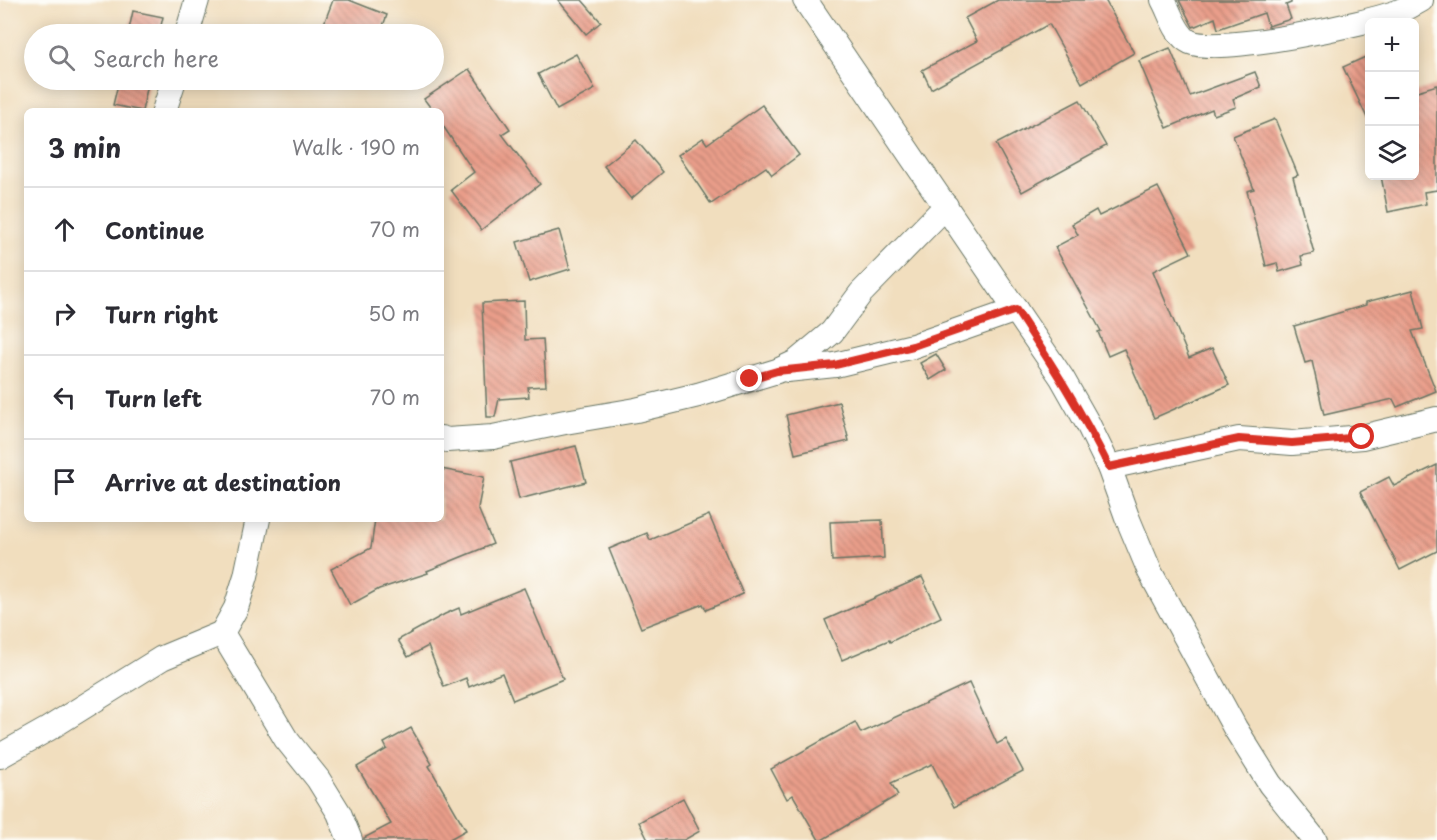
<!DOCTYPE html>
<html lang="en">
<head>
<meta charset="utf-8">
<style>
	:root { --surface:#fff; --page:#f7f7f7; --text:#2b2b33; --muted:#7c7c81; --line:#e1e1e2 }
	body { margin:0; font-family:"Playpen Sans",sans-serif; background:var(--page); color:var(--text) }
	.controls { position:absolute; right:18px; top:18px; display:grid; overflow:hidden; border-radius:9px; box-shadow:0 3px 15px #0003 }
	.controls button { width:54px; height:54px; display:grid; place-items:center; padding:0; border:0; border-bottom:2px solid var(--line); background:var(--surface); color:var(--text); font:30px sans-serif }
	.stop { position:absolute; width:18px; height:18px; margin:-14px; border:4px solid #d93025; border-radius:50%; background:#fff }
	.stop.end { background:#d93025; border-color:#fff; box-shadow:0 2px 6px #0008 }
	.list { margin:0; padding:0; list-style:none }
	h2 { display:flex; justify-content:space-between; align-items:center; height:78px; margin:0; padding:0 24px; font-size:26px }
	h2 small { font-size:20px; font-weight:400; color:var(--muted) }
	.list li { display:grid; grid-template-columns:39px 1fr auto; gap:18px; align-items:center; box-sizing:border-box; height:84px; padding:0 24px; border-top:2px solid var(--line) }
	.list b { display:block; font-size:22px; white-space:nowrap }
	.list em { font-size:20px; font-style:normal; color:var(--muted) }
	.icon { flex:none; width:33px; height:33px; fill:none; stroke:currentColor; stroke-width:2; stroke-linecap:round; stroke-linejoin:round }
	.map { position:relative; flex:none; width:1437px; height:840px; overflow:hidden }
	.search { position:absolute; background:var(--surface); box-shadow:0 3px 15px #0003; left:24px; top:24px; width:420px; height:66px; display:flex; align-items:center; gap:15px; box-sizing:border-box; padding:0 21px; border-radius:33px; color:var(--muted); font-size:22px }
	.panel { position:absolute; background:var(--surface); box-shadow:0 3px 15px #0003; left:24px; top:108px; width:420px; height:414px; border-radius:9px }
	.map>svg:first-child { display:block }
	.building { fill:url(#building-back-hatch) }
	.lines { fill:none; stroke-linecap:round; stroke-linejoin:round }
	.street-casing { stroke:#687564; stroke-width:26 }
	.street { stroke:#fff; stroke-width:24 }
	.route { stroke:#d93025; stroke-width:8 }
</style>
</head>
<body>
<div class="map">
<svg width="1437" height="840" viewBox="0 0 1437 840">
	<defs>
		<pattern id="building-back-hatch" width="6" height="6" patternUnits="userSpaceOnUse" patternTransform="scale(1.5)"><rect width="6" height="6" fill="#ea9e8a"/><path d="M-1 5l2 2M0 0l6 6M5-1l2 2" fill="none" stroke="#bd8272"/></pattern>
	</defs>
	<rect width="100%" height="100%" fill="#fdfcf7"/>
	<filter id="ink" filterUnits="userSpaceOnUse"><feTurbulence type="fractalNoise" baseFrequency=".0167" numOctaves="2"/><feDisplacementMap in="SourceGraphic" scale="12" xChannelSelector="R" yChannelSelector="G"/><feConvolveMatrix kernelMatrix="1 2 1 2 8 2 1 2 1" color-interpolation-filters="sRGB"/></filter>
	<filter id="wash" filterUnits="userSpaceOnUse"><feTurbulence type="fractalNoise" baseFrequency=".008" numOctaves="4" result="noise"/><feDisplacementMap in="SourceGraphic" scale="24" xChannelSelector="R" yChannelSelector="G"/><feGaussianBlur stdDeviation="1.35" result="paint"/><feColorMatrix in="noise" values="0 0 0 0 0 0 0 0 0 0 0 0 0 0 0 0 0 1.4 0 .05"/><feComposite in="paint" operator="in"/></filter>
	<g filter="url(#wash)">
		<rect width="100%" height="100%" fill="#f1debe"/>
		<g id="blocks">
			<!-- building -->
			<g class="building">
				<path d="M333,0h16l38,15 -7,19h-60z"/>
				<path d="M558,0h24l19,22 -15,12z"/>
				<path d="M998,0h107l29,53 -52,30 -33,-59 -118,65 -9,-19 55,-29 -12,-23z"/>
				<path d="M1179,0h112v3l-5,2 5,14 -23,7 -4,-13 -46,16 -3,-11 -22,9z"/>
				<path d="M133,11l30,6 -4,17h-31z"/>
				<path d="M1170,48l20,48 65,-24 6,15 -28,12 3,8 -22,8 -2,-6 -45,19 -28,-67z"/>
				<path d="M576,54l19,35 -38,21 -19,-36z"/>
				<path d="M1370,55v69l-27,-57z"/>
				<path d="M469,69l41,60 -8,5 38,50 -59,46 -30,-40 23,-18 -33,-49v-12h-8l-9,-12z"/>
				<path d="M119,80h30l-7,31 -29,-6z"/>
				<path d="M1437,85v105l-13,2 2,12 -38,8 -7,-36h33v-84z"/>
				<path d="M1080,100l26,46 -84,46 -26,-48z"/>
				<path d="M762,105l37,50 -27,20 -6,-8 -55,37 -33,-49 25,-17 4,6z"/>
				<path d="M1275,119l23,56 -5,2 21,76 -13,3 2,9 -24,7 -2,-9 -11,3 -19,-75 7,-2 -21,-53z"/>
				<path d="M636,140l27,32 -32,27 -27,-33z"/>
				<path d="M1158,187l33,66 -38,18 36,87 23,-10 17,37 -75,33 -30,-69 -16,7 -10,-24 3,-1 -46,-84 23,-12 -6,-11 24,-14 3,6z"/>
				<path d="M559,230l11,39 -41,13 -12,-40z"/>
				<path d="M1413,290l10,39 -11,2 24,60 -39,16 -4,-8 -69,16 -12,-54 -7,2 -11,-37 72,-21v-3z"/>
				<path d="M524,301l1,39 18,-1 3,47 -18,1 1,10 -30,2 -4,18h-8l-5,-114z"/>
				<path d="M936,354l10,16 -16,10 -10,-17z"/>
				<path d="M839,402l10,39 -54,13 -9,-39z"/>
				<path d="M576,446l10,36 -67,17 -9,-37z"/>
				<path d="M1437,465v86l-37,19 -40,-78 29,-15 5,9z"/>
				<path d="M441,469l43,8 -6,31 15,36 -66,27 1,2 -49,16 -29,16 -19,-36 40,-21 4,-29h66z"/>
				<path d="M709,515l34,79 -37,16 -3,-6 -62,24 -32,-79 38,-16 3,7z"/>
				<path d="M882,520l2,38 -52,3 -2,-39z"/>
				<path d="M922,577l19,40 -51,25 -1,-2 -47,20 -17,-40z"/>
				<path d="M524,588l39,91 -50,21 -11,-27 -33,14 -3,-9 -22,9 -16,-41 -20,11 -10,-17 47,-26 14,-6 2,6z"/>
				<path d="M969,683l28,61 9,-5 17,32 -69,36 -22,-43 -41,19 7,12 -76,45h-3l-26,-45 -6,4 -16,-30 84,-47 6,11z"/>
				<path d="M411,728l21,36 -3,2 37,64 -18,10h-84v-2l27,-14 -34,-57 30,-18 -3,-6z"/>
				<path d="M683,798l17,33 -16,9h-36l-9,-18z"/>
			</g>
		</g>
	</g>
	<g filter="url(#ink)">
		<use href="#blocks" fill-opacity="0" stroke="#687564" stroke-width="1.5"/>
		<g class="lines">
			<defs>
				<g id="street">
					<path d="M805,0l257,378 26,46 21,43 18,50 23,55 85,156 35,56 45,56"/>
					<path d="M1163,0c7,12 13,36 27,42 29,13 177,-18 210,-31 7,-3 14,-7 21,-11"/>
					<path d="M187,34l10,-34"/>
					<path d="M164,111l10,-31"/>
					<path d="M787,370l48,-5 78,-19 103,-36"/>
					<path d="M441,438l6,2 46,-3 72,-15 71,-12 62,-15 79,-24 19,-9 36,-30 29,-39 85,-87"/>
					<path d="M1109,467l130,-28 53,4 70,-6 75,-18"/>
					<path d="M222,633l14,-25 10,-32 12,-57"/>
					<path d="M0,756l48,-27 114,-71 60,-25 64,106 32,40 21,34 11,27"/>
				</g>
			</defs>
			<!-- street casing -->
			<use href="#street" class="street-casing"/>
			<!-- street -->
			<use href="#street" class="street"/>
		</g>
	</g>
	<g class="lines" filter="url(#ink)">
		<!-- route -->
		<path class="route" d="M750,379l27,-8 58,-6 78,-19 103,-36c35,53 65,100 93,157l130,-28 53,4 70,-6"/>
	</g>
</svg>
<div class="controls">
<button>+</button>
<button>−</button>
<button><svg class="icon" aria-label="layers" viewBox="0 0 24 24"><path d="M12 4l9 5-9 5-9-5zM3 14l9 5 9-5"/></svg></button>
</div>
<div class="stop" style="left:1362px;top:437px"></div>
<div class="stop end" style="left:750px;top:379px"></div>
<div class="search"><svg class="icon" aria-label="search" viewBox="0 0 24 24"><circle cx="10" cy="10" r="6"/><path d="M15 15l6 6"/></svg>Search here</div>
<section class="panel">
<h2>3 min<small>Walk · 190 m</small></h2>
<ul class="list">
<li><svg class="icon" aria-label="ahead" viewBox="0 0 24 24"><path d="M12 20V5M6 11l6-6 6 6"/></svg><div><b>Continue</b></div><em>70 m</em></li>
<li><svg class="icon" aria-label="right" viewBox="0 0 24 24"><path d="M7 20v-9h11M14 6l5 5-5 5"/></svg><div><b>Turn right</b></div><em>50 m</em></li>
<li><svg class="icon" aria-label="left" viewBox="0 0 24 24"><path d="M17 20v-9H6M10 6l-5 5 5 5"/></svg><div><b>Turn left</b></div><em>70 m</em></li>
<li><svg class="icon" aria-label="arrive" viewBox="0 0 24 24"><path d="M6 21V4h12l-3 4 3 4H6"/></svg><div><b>Arrive at destination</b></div></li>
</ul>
</section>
</div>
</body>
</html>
